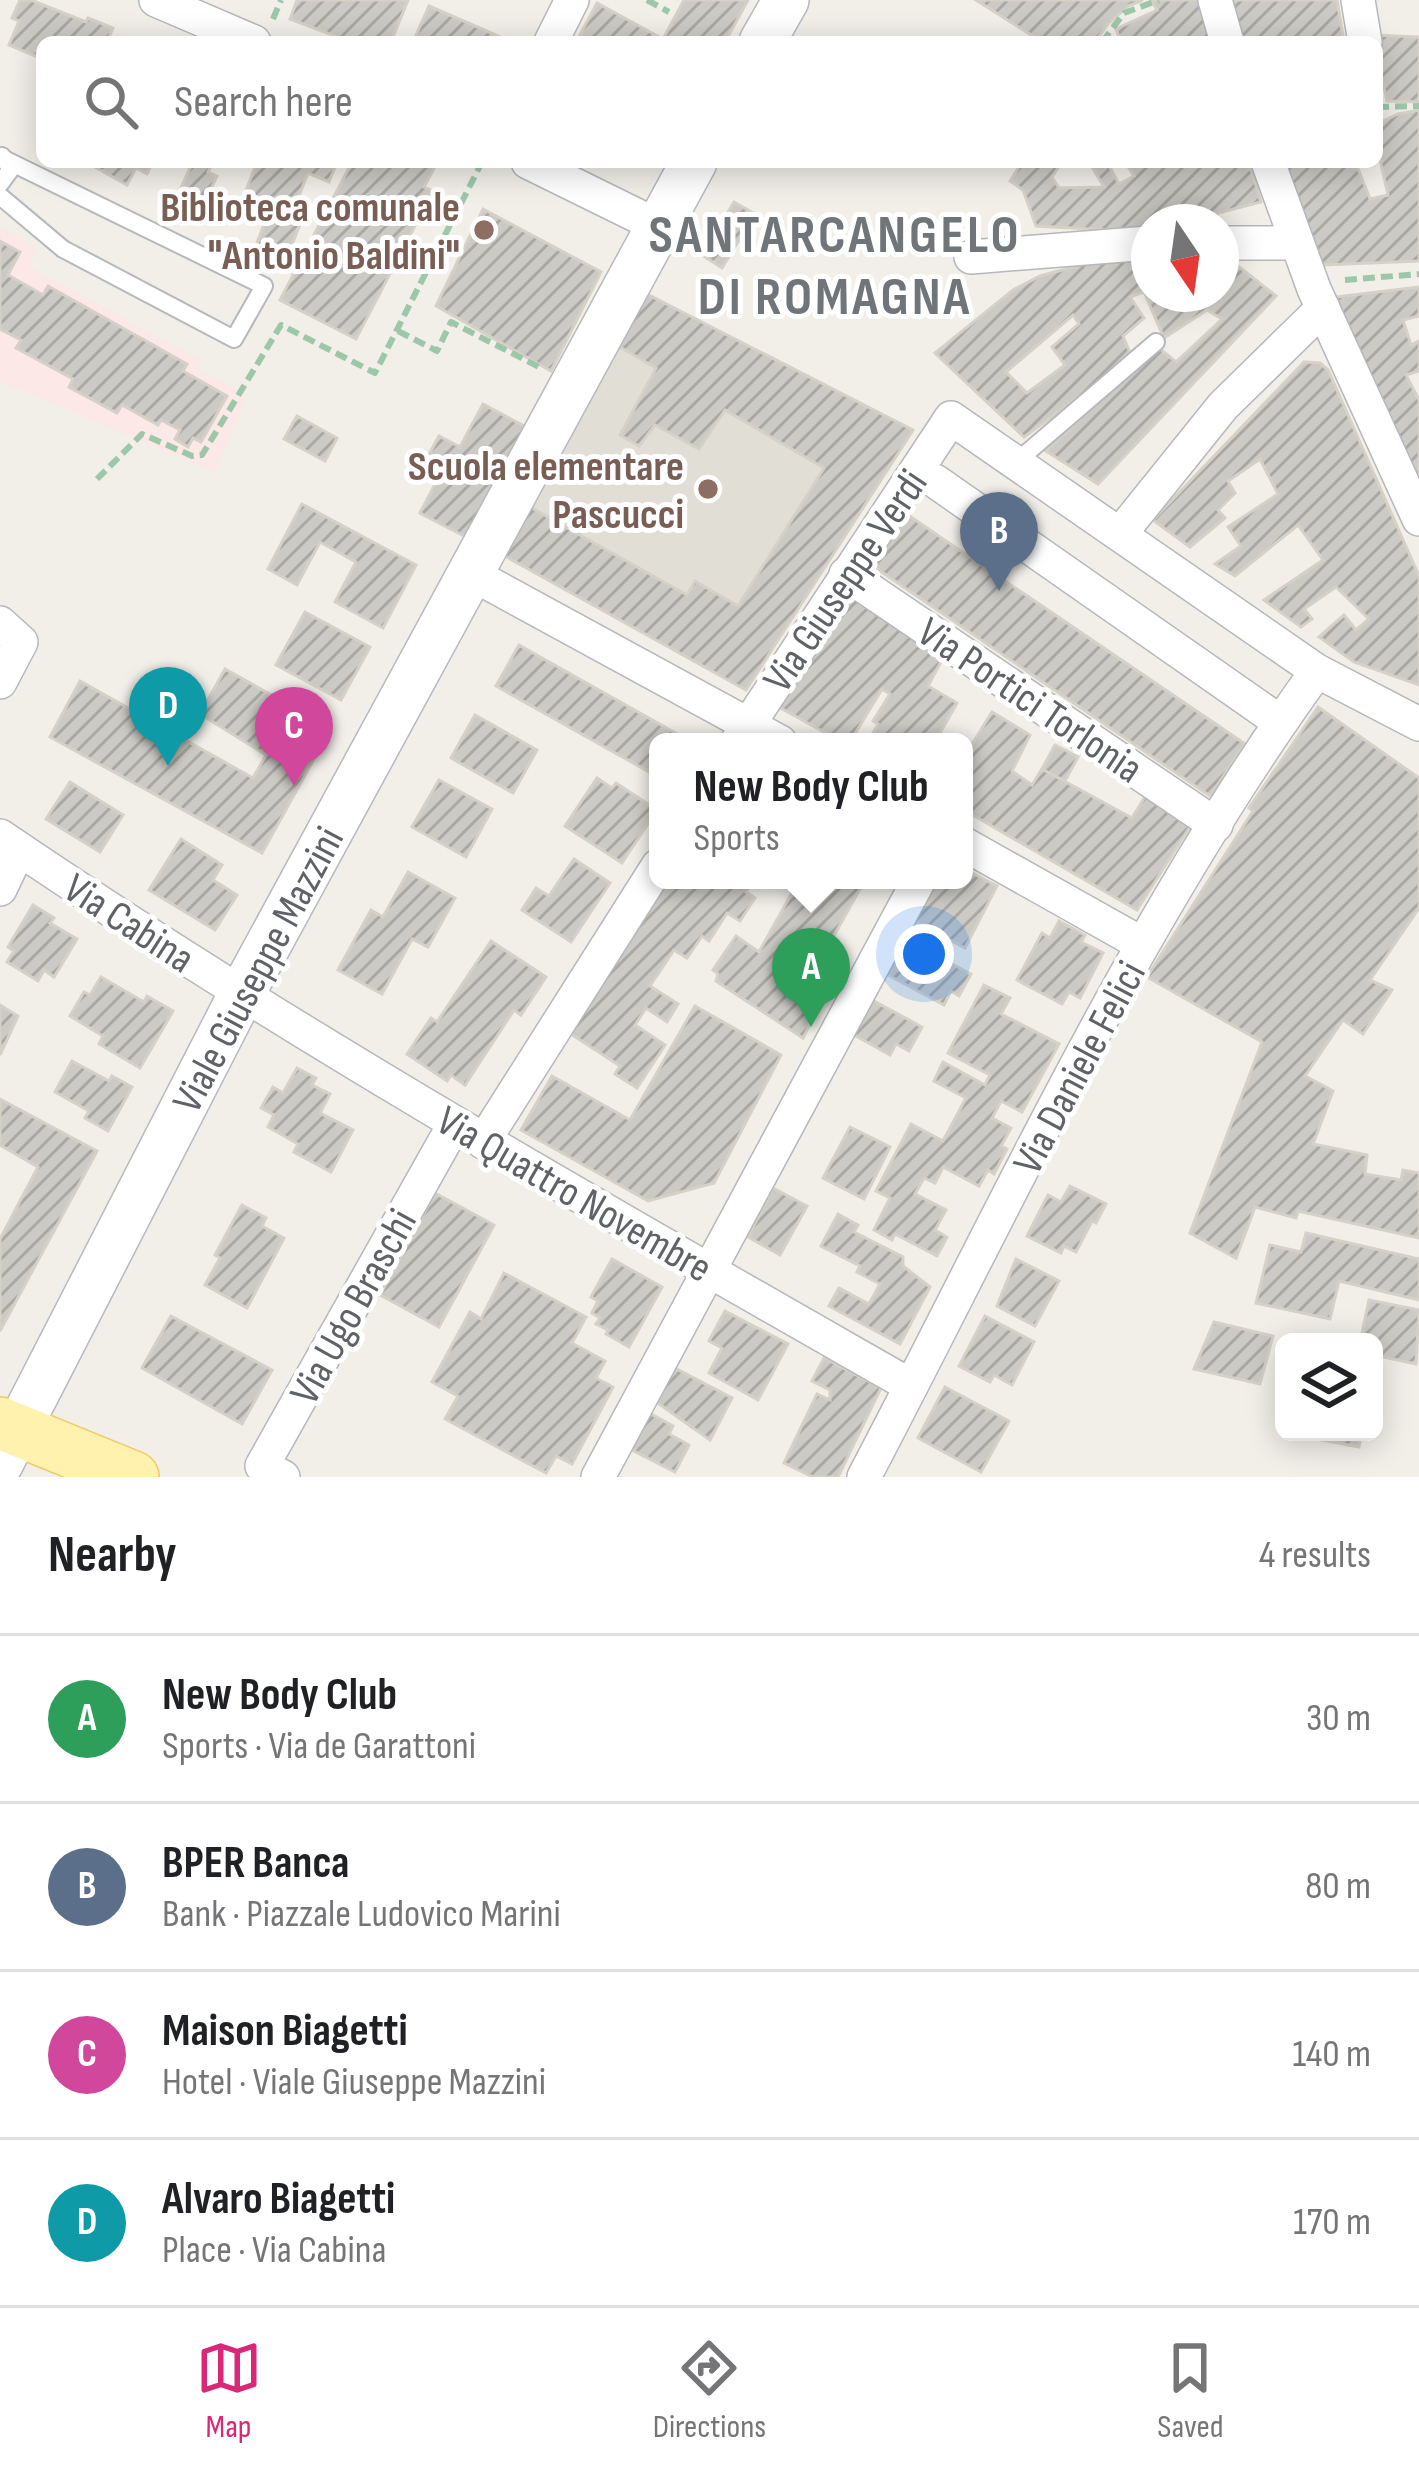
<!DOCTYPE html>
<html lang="en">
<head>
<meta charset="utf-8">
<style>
	:root { --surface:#fff; --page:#f2f2f2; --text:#202124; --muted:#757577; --line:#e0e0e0; --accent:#db2777 }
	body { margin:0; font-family:"Sofia Sans Condensed",sans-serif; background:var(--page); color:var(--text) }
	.controls { position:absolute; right:36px; bottom:36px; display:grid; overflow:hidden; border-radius:18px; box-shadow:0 6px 30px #0003 }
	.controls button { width:108px; height:108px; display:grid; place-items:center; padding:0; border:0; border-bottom:3px solid var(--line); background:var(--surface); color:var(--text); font:60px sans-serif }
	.compass { position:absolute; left:1131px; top:204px; width:108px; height:108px; border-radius:50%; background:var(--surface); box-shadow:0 6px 30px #0003; rotate:167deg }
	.you { position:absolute; left:924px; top:954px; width:42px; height:42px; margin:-30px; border:9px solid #fff; border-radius:50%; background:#1a73e8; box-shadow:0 0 0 18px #1a73e833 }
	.badge { display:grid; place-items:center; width:78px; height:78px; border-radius:50%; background:var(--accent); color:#fff; font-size:39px; font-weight:700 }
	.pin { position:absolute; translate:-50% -99px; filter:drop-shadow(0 3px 6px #0008) }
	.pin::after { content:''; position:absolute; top:63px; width:42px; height:36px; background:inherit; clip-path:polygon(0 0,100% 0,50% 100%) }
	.popup { position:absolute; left:649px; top:733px; width:324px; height:156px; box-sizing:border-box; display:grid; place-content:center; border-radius:18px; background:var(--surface); filter:drop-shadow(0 3px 9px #0005); font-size:39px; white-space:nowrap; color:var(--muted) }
	.popup b { font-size:45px; color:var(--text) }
	.popup::after { content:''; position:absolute; left:50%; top:100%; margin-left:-24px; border:24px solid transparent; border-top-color:var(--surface) }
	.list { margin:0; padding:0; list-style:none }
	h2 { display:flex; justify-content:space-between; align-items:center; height:156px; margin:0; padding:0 48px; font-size:51px }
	h2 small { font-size:39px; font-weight:400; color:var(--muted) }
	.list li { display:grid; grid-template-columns:78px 1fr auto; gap:36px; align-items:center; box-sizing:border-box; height:168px; padding:0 48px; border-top:3px solid var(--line) }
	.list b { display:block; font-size:45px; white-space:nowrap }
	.list p { margin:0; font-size:39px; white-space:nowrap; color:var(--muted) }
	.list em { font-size:39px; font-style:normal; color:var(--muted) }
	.icon { flex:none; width:66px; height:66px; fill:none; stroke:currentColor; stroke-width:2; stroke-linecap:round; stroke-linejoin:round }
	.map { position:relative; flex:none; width:1419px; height:1477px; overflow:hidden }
	.search { position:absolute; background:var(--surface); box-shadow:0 6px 30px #0003; left:36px; right:36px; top:36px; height:132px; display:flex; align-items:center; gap:30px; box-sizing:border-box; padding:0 42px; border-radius:18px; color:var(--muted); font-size:45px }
	.sheet { height:828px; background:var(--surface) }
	nav { display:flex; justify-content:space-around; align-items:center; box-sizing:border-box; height:168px; border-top:3px solid var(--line); background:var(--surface); font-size:33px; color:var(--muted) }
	nav a { display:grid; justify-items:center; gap:6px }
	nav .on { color:var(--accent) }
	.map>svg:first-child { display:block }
	.education { fill:#e1ded6 }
	.medical { fill:#fce8e6 }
	.building { fill:url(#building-hatch); stroke:#d6d1c6; stroke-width:3; fill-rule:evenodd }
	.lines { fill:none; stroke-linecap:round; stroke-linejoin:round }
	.lane-casing { stroke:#b5b8bc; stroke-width:20 }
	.street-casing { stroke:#b5b8bc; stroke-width:36 }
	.secondary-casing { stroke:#b6babf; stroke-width:48 }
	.primary-casing { stroke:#f2c960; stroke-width:54 }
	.path { stroke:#9cc7a9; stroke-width:6; stroke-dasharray:12 6; stroke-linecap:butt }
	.lane { stroke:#fff; stroke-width:16 }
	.street { stroke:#fff; stroke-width:33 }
	.secondary { stroke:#fff; stroke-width:45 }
	.primary { stroke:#fff2af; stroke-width:51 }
	.education-dot { fill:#8d6e63; stroke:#fff; stroke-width:4.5 }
	.labels { text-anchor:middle; stroke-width:10; stroke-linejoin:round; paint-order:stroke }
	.education-label { font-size:42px; font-weight:bold; fill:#785e54; stroke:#fff; text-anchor:end }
	.street-label { font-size:42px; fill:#5f6368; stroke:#fff }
	.district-label { font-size:54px; font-weight:bold; letter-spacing:3px; fill:#70757a; stroke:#fff }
</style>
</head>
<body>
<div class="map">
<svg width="1419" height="1477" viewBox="0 0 1419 1477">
	<defs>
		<pattern id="building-hatch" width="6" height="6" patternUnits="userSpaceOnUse" patternTransform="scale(3)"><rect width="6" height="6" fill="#cccac5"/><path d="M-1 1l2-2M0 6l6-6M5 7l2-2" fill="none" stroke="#a9a8a4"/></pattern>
	</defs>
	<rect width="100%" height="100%" fill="#f1efe8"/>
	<!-- education -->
	<path class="education" d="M647,294l266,136 -167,260 -243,-135z"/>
	<!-- medical -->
	<path class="medical" d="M0,227l36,20 -6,20 172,94 -5,9 50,24 -32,78 -215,-91z"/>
	<!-- building -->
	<g class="building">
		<path d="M20,0h11l55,22 2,-4 25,10 -6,14h-65v17l-33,-14 10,-24 -7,-3z"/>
		<path d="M297,0h111l-17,42h-40l-61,-23z"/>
		<path d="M684,0h64l-23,42h-149l21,-39 66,36z"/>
		<path d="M976,0h167l-15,6 -20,18 -13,18h-53z"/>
		<path d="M1151,0h47l13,42h-90l-5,-13 41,-19z"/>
		<path d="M1228,0h109l7,42h-104z"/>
		<path d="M429,6l83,36h-99z"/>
		<path d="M1372,35l47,2v65l-32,-1z"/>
		<path d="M1419,110v151l-96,4 -47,-103h97l-16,4 13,33 18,-4 -8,-35 -3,1v-37l21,-10z"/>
		<path d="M86,162h67l-6,12 -11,-6 -9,17z"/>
		<path d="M188,162h25l-5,10 9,4 -20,43 -25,-12 20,-43z"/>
		<path d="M257,162h80l-8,20 -21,-9 -15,38 11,3 -18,46 -31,-12 17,-45 -27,-10z"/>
		<path d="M352,162l84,3 -12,22 9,4 -77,148 -76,-39z"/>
		<path d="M1022,162h40l-10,15 7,11 45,-1 -15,-25h18l12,22 15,-8 -9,-14h124l12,40 -77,20h-35v9l-4,1 -109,-6 -13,-36 -13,-9z"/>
		<path d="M734,202l21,12 -33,54 -20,-13z"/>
		<path d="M483,209l118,63 -50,99 -115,-65z"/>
		<path d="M0,241l20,11 -12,23 35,20 5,-9 139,78 -4,7 44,25 -26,46 -8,-4 -5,9 -13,-8 5,-9 -19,-10 -3,5 -36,-20 -5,8 -48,-26 4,-8 -57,-31 5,-8 -21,-11z"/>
		<path d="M1149,255v39h72v-33l12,1 43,34 -178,188 -52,-33 112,-104 18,15 46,-43 -15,-9 -43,28 -20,-46 -14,5 14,21 -21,18 9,22 -108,79 -89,-84 78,-63 27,-14 44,-12zM1073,315l6,9 -27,23 13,18 -38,28 -21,-21z"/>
		<path d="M1419,287v29l-16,4 8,25 8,-4v30l-13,4 13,25v95l-83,-198z"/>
		<path d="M647,294l266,136 -167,260 -243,-135 27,-48 157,88 8,-14 43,25 86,-138 -99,-58 -26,39 -44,-24 -16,21 -19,-11 36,-67 -38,-22z"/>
		<path d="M1304,362l16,1 8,7 91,206v109l-65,-23 -35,-25 25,-22 12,15 13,-11 -33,-32 -32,22 8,10 -11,8 -37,-27 59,-40 -25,-35 -63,51 -20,-12 26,-18 -13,-19 50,-33 -18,-35 -32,22 7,12 -17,17 7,8 -35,29 -37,-27z"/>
		<path d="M483,404l43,23 -58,111 -48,-25 23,-44 -17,-9 13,-24 21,11z"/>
		<path d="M297,416l40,22 -12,23 -41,-22z"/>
		<path d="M302,504l114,61 -33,63 -48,-26 21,-40 -36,-20 -23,43 -29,-16z"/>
		<path d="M905,513l340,231 -35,52 -340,-232z"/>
		<path d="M853,594l91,62 -16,30 29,17 -22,39h-67l10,-18 -5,-3 17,-27 -8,-5 -32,53h-8l-65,-36z"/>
		<path d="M305,612l65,35 -29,53 -65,-35z"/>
		<path d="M519,645l167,94 -1,3h-27v35l-162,-91z"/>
		<path d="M225,669l106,59 -69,125 -212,-116 30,-56 173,97 13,-23 -66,-41z"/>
		<path d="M1318,707l101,71v130l-49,72 22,10 -29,44 -20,-14 -38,56 28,15 -20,53 54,11 -2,19 36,6 2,-10 16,3v65l-121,-27 -2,7 -41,-11 -19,51 -46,-25 72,-191 -115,-65 106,-166 -4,-3z"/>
		<path d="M992,712l38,23 -18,36 20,14 10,-16 90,49 14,-23 45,30 -54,85 -173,-100v-53z"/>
		<path d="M475,715l62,35 -24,43 -62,-35z"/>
		<path d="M1055,745l23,12 -13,24 -23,-12z"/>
		<path d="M597,778l15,10 4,-5 41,27 -35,53 -57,-37z"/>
		<path d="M439,780l53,29 -26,48 -54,-30z"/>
		<path d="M70,782l53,33 -23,37 -54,-33z"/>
		<path d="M181,839l41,26 -9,15 24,15 -22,35 -66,-40z"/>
		<path d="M574,859l36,24 -39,59 -49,-32 14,-22 13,8z"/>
		<path d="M964,869l33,17 -32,62 -51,-27 21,-41h29z"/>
		<path d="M408,872l47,26 -27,49 -16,-8 -30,55 -44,-24 33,-60 12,7z"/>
		<path d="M665,880h89l-8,12 9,6 -15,23 -13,-8 -18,28 -7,-5 -15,22 -13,-8 -24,36 28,18 -11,18 -21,-14 -11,17 30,20 -28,43 -22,-14 5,-8 -55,-36z"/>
		<path d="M799,880h66l-58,104 17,12 -21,42 -87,-57 2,-7 -5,-4 23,-34 23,16z"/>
		<path d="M33,905l21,13 -4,5 27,16 -23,38 -10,-7 -6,11 -31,-19 7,-11 -6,-4z"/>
		<path d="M1059,921l26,14 -4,7 22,11 -23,45 -11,-6 -7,12 -45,-24 25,-47 8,5z"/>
		<path d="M912,925l32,17 -7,14 34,18 -12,22 -8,-5 -7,14 -58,-31z"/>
		<path d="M491,941l55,36 -25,38 -7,-5 -49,75 -14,-10 -4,6 -40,-27 24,-36 6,4z"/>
		<path d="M101,977l43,25 3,-6 26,15 -33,57 -41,-24 4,-8 -33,-20 14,-24 6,3z"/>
		<path d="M984,985l26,13 -9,16 58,30 -37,68 -21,-11 -9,17 19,10 -10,18 6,3 -13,25 -6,-4 -9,16 -36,-19 -8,16 -11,-5 -9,16 31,16 -11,20 12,7 -10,19 -42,-22 -3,6 -18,-10 16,-32 -14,-7 35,-67 32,17 23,-43 -32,-17 9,-19 42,23 5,-10 -42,-22z"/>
		<path d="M872,1000l50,27 -13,24 -13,-7 -6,11 -36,-20z"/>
		<path d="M0,1005l18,11 -18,39z"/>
		<path d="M695,1006l86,49 -67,128 -66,18 -127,-71 31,-54 78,44z"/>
		<path d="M72,1061l37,20 3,-5 20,11 -24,44 -23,-13 4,-7 -34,-19z"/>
		<path d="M297,1068l19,10 -4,7 18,9 -10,19 33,17 -22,42 -37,-20 4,-8 -30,-17 6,-12 -13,-7 12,-21 10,6z"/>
		<path d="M0,1099l97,52 -97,180v-92l38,-72 -38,-22z"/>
		<path d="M850,1127l40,20 -26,52 -41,-21z"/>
		<path d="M1070,1186l36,18 -10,19 -4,-2 -16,31 -12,-6 -3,7 -34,-17 21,-41 13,7z"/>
		<path d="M773,1188l34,18 -27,49 -32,-18z"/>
		<path d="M435,1193l59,32 -55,102 -59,-32z"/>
		<path d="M242,1205l24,13 -4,8 22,12 -37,70 -42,-23 15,-27 -5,-3z"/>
		<path d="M838,1214l20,11 -4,7 49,25v9l27,21 -30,57 -71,-38 10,-18 30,16 11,-20 -23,-12 3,-6 -39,-20z"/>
		<path d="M1306,1233l113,26v41l-80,-19 -9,38 -74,-16 14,-58 31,7z"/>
		<path d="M612,1259l50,28 -33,60 -23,-13 2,-4 -12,-6 4,-6 -8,-5 6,-12 -7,-4z"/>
		<path d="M1016,1259l43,22 -24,45 -38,-20z"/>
		<path d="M504,1273l82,44 -14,26 33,18 -9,17 17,9 -41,77 -16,-8 -10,17 -101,-54 13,-23 -26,-14 38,-70 11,7z"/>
		<path d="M1369,1300l50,10 -3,54 -42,-9v-13h-14z"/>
		<path d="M725,1311l63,33 -30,56 -49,-27 13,-25 -13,-7z"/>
		<path d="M171,1316l101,54 -30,54 -100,-56z"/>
		<path d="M985,1316l49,26 -22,43 -18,-10 -4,7 -31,-16z"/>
		<path d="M1214,1322l59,14 -13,48 -66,-15z"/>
		<path d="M824,1358l57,30 -43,89h-25l-29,-14 33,-69 13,6v-10l-18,-9z"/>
		<path d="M673,1367l59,31 -22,42 -55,-39z"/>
		<path d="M945,1387l64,34 -28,51 -63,-34z"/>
		<path d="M649,1413l24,13 -4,8 20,11 -14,27 -45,-23z"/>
		<path d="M1296,1432h66l-3,15 -64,-12z"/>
	</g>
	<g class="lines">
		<defs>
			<g id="lane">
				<path d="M0,184l11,-15 -9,-13"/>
				<path d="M0,196l63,53 171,90 30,-53 -260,-127"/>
				<path d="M1015,463l141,-121"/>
			</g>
			<g id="street">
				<path d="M156,0l98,42"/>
				<path d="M1215,0l12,42"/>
				<path d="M1358,0l7,42"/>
				<path d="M551,42l21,-42"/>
				<path d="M528,162l130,64"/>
				<path d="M1268,162l46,127 105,230"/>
				<path d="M1221,243h75"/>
				<path d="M971,257l178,-14"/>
				<path d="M935,481l345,241"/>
				<path d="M1120,534l103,-128 100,-98"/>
				<path d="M470,573l310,169"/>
				<path d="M846,574l370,251"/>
				<path d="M0,623l21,19 -21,40"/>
				<path d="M737,742l214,-324 366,253 102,53"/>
				<path d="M0,836c294,200 603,374 911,550"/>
				<path d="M964,844l178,100"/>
				<path d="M0,889l19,-40"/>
				<path d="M483,1142l175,-276"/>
				<path d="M283,1477l-21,-11 192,-341"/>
				<path d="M598,1477l321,-597"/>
				<path d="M864,1477c143,-272 272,-556 453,-806"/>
			</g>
			<g id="secondary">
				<path d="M762,42l24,-42"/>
				<path d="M0,1464l241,-469 453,-833"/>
			</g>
			<path id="primary" d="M0,1423l133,54"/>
		</defs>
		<!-- lane casing -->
		<use href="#lane" class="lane-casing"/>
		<!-- street casing -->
		<use href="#street" class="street-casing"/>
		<!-- secondary casing -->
		<use href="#secondary" class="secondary-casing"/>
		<!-- primary casing -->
		<use href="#primary" class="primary-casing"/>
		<!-- path -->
		<g class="path">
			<path d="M647,0l22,12"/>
			<path d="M273,19l8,-19"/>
			<path d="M1102,42l22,-29 35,-13"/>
			<path d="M1377,107l42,-1"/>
			<path d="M1345,280l74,-6"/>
			<path d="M398,331l39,20 14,-29 90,46"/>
			<path d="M97,479l45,-45 50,22 10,-1 79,-130 94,48 107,-211"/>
		</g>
		<!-- lane -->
		<use href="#lane" class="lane"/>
		<!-- street -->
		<use href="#street" class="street"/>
		<!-- secondary -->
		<use href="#secondary" class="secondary"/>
		<!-- primary -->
		<use href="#primary" class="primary"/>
	</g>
	<!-- markers -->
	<g class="education-dot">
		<circle cx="484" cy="230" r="12"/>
		<circle cx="708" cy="489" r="12"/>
	</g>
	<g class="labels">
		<!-- education labels -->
		<g class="education-label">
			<text x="460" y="221">Biblioteca comunale<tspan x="460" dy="48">"Antonio Baldini"</tspan></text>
			<text x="684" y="480">Scuola elementare<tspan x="684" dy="48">Pascucci</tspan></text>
		</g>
		<!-- street labels -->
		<g class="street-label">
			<text transform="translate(844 580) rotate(-56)" y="15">Via Giuseppe Verdi</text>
			<text transform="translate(1031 699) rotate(34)" y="15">Via Portici Torlonia</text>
			<text transform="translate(130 922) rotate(33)" y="15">Via Cabina</text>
			<text transform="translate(257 969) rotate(-62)" y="15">Viale Giuseppe Mazzini</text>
			<text transform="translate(1078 1067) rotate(-62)" y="15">Via Daniele Felici</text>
			<text transform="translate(575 1193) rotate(30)" y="15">Via Quattro Novembre</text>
			<text transform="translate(352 1306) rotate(-61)" y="15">Via Ugo Braschi</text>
		</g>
		<!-- district labels -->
		<g class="district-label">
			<text x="835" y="252">SANTARCANGELO<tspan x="835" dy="62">DI ROMAGNA</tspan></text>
		</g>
	</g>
</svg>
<div class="controls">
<button><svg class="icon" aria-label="layers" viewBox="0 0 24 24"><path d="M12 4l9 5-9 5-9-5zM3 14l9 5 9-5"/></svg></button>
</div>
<svg class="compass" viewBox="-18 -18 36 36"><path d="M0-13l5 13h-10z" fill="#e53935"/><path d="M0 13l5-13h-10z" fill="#757577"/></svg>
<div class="you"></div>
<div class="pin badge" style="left:811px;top:1027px;background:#2e9e5b">A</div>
<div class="popup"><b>New Body Club</b>Sports</div>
<div class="pin badge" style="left:999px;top:591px;background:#5c6f8a">B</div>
<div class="pin badge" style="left:294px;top:786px;background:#d1479c">C</div>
<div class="pin badge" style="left:168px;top:766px;background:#0f9aa8">D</div>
<div class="search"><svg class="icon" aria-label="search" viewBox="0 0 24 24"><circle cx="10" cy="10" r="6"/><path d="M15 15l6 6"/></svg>Search here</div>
</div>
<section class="sheet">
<h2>Nearby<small>4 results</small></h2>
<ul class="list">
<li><span class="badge" style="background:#2e9e5b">A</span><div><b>New Body Club</b><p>Sports · Via de Garattoni</p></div><em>30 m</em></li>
<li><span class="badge" style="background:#5c6f8a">B</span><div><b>BPER Banca</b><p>Bank · Piazzale Ludovico Marini</p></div><em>80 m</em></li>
<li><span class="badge" style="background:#d1479c">C</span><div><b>Maison Biagetti</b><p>Hotel · Viale Giuseppe Mazzini</p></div><em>140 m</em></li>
<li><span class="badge" style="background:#0f9aa8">D</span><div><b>Alvaro Biagetti</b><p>Place · Via Cabina</p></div><em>170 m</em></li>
</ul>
</section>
<nav>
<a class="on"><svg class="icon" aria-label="map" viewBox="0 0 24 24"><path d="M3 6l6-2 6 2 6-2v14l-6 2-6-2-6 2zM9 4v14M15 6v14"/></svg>Map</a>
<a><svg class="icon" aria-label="directions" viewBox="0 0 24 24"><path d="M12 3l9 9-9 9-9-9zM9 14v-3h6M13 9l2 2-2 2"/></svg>Directions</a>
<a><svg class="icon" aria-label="saved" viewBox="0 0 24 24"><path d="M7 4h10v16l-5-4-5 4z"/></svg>Saved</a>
</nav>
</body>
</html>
